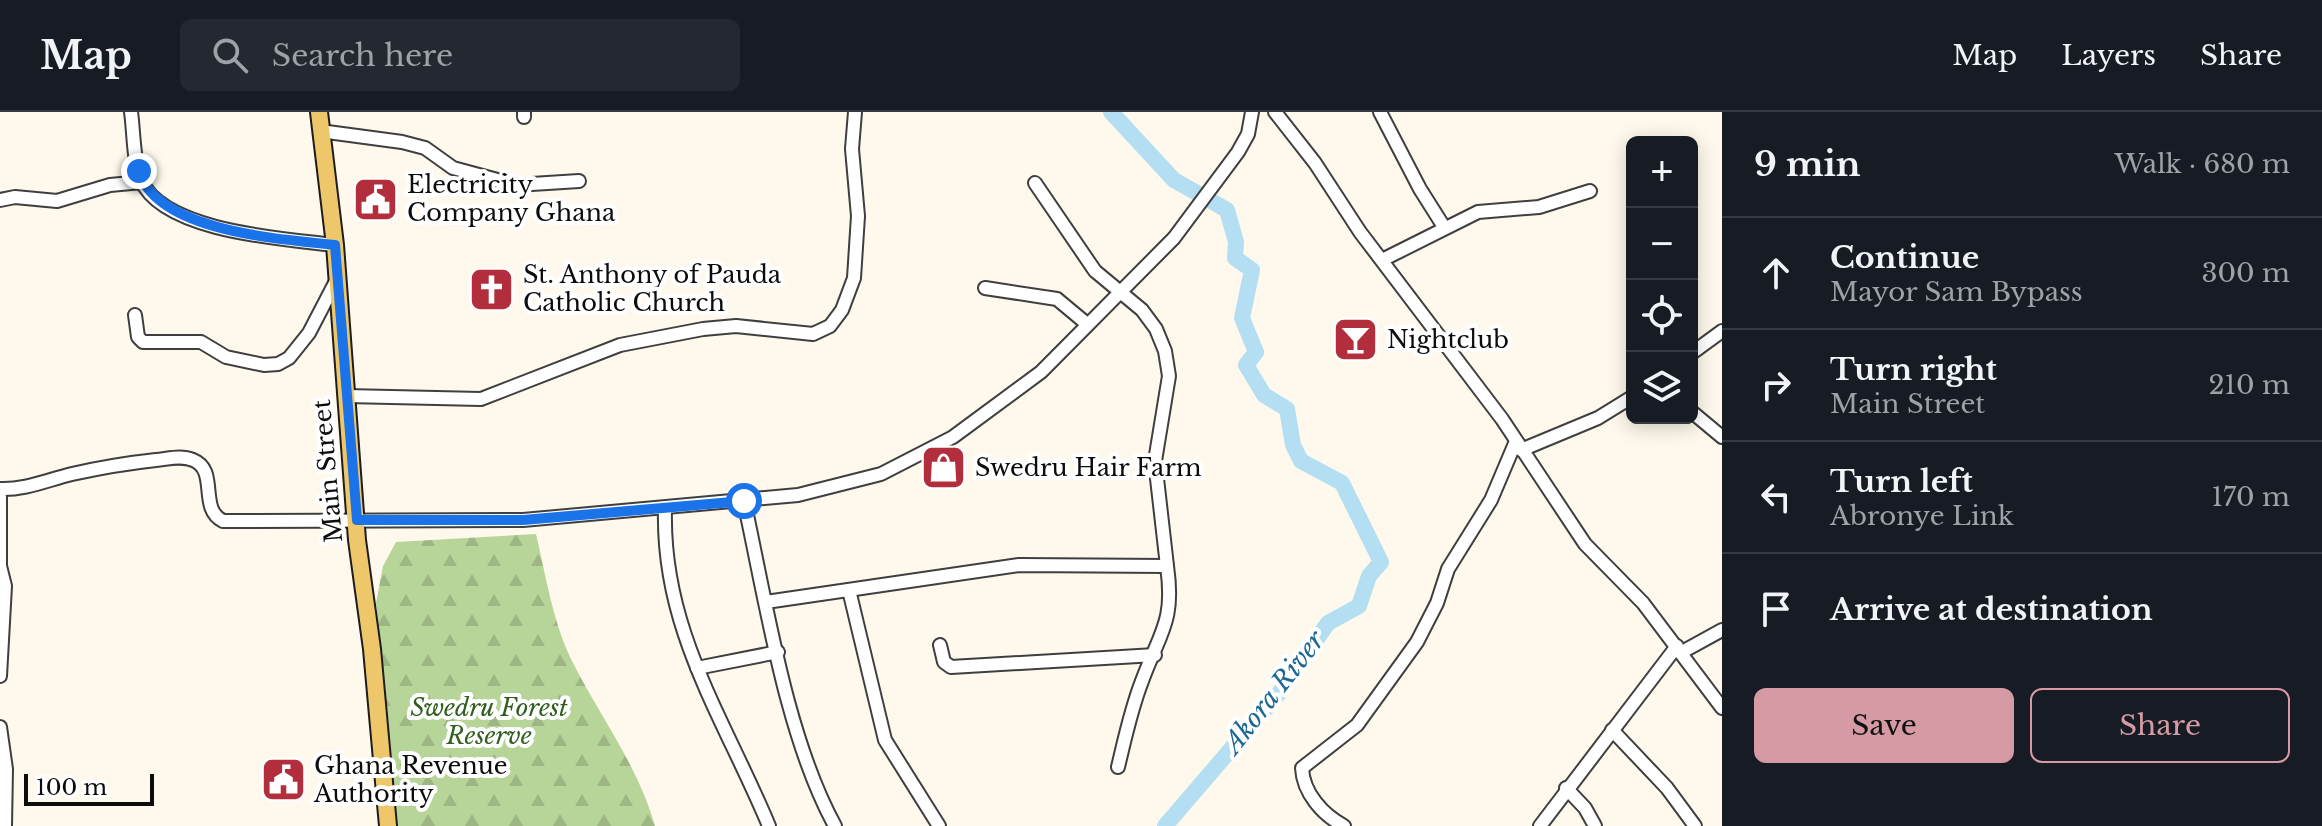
<!DOCTYPE html>
<html lang="en">
<head>
<meta charset="utf-8">
<style>
	:root { --surface:#171b24; --page:#242831; --text:#f1f3f6; --muted:#9ea1a6; --line:#363941; --accent:#d59aa3 }
	body { margin:0; font-family:"Libre Baskerville",serif; background:var(--page); color:var(--text) }
	.controls { position:absolute; right:24px; top:24px; display:grid; overflow:hidden; border-radius:12px; box-shadow:0 4px 20px #0003 }
	.controls button { width:72px; height:72px; display:grid; place-items:center; padding:0; border:0; border-bottom:2px solid var(--line); background:var(--surface); color:var(--text); font:40px sans-serif }
	.scale { position:absolute; left:24px; bottom:20px; width:130px; box-sizing:border-box; padding-left:8px; border:4px solid #0c0c0c; border-top:0; font-size:22px; line-height:28px; white-space:nowrap; color:#0c0c0c; -webkit-text-stroke:6px #fff; paint-order:stroke }
	.stop { position:absolute; width:24px; height:24px; margin:-18px; border:6px solid #1a73e8; border-radius:50%; background:#fff }
	.stop.end { background:#1a73e8; border-color:#fff; box-shadow:0 2px 8px #0008 }
	.list { margin:0; padding:0; list-style:none }
	h2 { display:flex; justify-content:space-between; align-items:center; height:104px; margin:0; padding:0 32px; font-size:34px }
	h2 small { font-size:26px; font-weight:400; color:var(--muted) }
	.list li { display:grid; grid-template-columns:52px 1fr auto; gap:24px; align-items:center; box-sizing:border-box; height:112px; padding:0 32px; border-top:2px solid var(--line) }
	.list b { display:block; font-size:30px; white-space:nowrap }
	.list p { margin:0; font-size:26px; white-space:nowrap; color:var(--muted) }
	.list em { font-size:26px; font-style:normal; color:var(--muted) }
	.actions { display:flex; gap:16px; padding:24px 32px }
	.actions a { flex:1; padding:18px 0; border:2px solid var(--accent); border-radius:12px; text-align:center; font-size:28px; color:var(--accent) }
	.actions .main { background:var(--accent); color:#111 }
	.icon { flex:none; width:44px; height:44px; fill:none; stroke:currentColor; stroke-width:2; stroke-linecap:round; stroke-linejoin:round }
	.map { position:relative; flex:none; width:1722px; height:714px; overflow:hidden }
	header { display:flex; align-items:center; gap:48px; box-sizing:border-box; height:112px; padding:0 40px; background:var(--surface); border-bottom:2px solid var(--line) }
	header strong { font-size:38px }
	nav { display:flex; gap:44px; margin-inline-start:auto; font-size:28px }
	.search { width:560px; height:72px; background:var(--page); display:flex; align-items:center; gap:20px; box-sizing:border-box; padding:0 28px; border-radius:12px; color:var(--muted); font-size:30px }
	main { display:flex }
	aside { flex:1; background:var(--surface) }
	.map>svg:first-child { display:block }
	.forest { fill:url(#forest-firs) }
	.lines { fill:none; stroke-linecap:round; stroke-linejoin:round }
	.river { stroke:#b4def1; stroke-width:16 }
	.minor-casing { stroke:#3f3f3f; stroke-width:16 }
	.major-casing { stroke:#1d1d1d; stroke-width:20 }
	.minor { stroke:#fff; stroke-width:12 }
	.major { stroke:#efc76b; stroke-width:16 }
	.route { stroke:#1a73e8; stroke-width:10 }
	.labels { text-anchor:middle; stroke-width:8; stroke-linejoin:round; paint-order:stroke }
	.poi-label { font-size:24px; fill:#0c0c0c; stroke:#fff; text-anchor:start }
	.street-label { font-size:24px; fill:#0c0c0c; stroke:#fff }
	.park-label { font-size:24px; font-style:italic; fill:#325f21; stroke:#fff }
	.water-label { font-size:26px; font-style:italic; fill:#1f6894; stroke:#fff }
</style>
</head>
<body>
<header>
<strong>Map</strong>
<div class="search"><svg class="icon" aria-label="search" viewBox="0 0 24 24"><circle cx="10" cy="10" r="6"/><path d="M15 15l6 6"/></svg>Search here</div>
<nav><a>Map</a><a>Layers</a><a>Share</a></nav>
</header>
<main>
<div class="map">
<svg width="1722" height="714" viewBox="0 0 1722 714">
	<defs>
		<pattern id="forest-firs" width="22" height="20" patternUnits="userSpaceOnUse" patternTransform="scale(2)"><rect width="22" height="20" fill="#b8d599"/><path d="M5 1l3.5 6h-7zM16 11l3.5 6h-7z" fill="#9db683"/></pattern>
	</defs>
	<rect width="100%" height="100%" fill="#fef9ec"/>
	<!-- forest -->
	<path class="forest" d="M536,422c10,42 17,90 37,129 28,55 65,103 82,163h-259l-20,-223 7,-37 13,-24z"/>
	<g class="lines">
		<!-- river -->
		<path class="river" d="M1111,0l63,68 53,30 9,32 -1,16 17,12 -10,48 14,34 -10,13 18,30 23,14 6,36 8,16 41,22 39,79 -12,14 -10,30 -31,17 -48,69 -115,134"/>
		<defs>
			<g id="minor">
				<path d="M131,0c3,21 2,48 10,68 22,52 144,59 194,65"/>
				<path d="M1275,0l40,51 45,69 142,187 83,125 58,59 79,105"/>
				<path d="M1380,0l40,77 24,38"/>
				<path d="M524,5v-5"/>
				<path d="M320,19l82,11 23,6 28,20 63,17 63,-4"/>
				<path d="M0,88l15,-3 42,4 53,-16 32,-3"/>
				<path d="M1382,148l96,-48 61,-5 51,-16"/>
				<path d="M985,176l72,11 30,25"/>
				<path d="M135,203l3,22 5,5h58l25,15 38,8 14,-1 11,-6 20,-25 26,-50"/>
				<path d="M1692,241l30,-22"/>
				<path d="M346,284l135,3 139,-54 83,-16 33,-3 77,8 17,-8 12,-16 12,-32 4,-62 -6,-67 3,-37"/>
				<path d="M1692,300l30,25"/>
				<path d="M1521,338l77,-32 34,-21"/>
				<path d="M0,377c25,1 47,-9 72,-15 27,-6 56,-11 84,-14 12,-1 25,-5 37,0 26,10 5,49 30,61l300,-1 275,-25 83,-21 72,-37 88,-65 133,-134 64,-86 10,-18 4,-22"/>
				<path d="M0,385v71"/>
				<path d="M744,389c22,100 42,236 91,325"/>
				<path d="M665,398c-3,120 59,208 104,316"/>
				<path d="M849,478l36,150 54,86"/>
				<path d="M766,490l253,-37 148,1 -12,-105 14,-85 -4,-25 -9,-22 -14,-19 -47,-39 -60,-88"/>
				<path d="M940,533l4,17 7,5 204,-12"/>
				<path d="M1682,540l40,-22"/>
				<path d="M697,556l81,-16"/>
				<path d="M0,564l5,-90 -5,-20"/>
				<path d="M0,615l6,42 -1,57"/>
				<path d="M1612,618l55,58 28,38"/>
				<path d="M1118,655c7,-29 13,-58 24,-86 18,-49 33,-59 25,-115"/>
				<path d="M1566,676l19,20 10,18"/>
				<path d="M1344,714c-21,-11 -41,-33 -42,-58l55,-43 60,-83 20,-39 11,-34 43,-69 25,-59"/>
				<path d="M1540,714l137,-180"/>
			</g>
			<path id="major" d="M319,0l16,133 22,295 15,109 16,177"/>
		</defs>
		<!-- minor casing -->
		<use href="#minor" class="minor-casing"/>
		<!-- major casing -->
		<use href="#major" class="major-casing"/>
		<!-- minor -->
		<use href="#minor" class="minor"/>
		<!-- major -->
		<use href="#major" class="major"/>
	</g>
	<g class="lines">
		<!-- route -->
		<path class="route" d="M139,59c18,61 142,68 196,74l22,275h166l221,-19"/>
	</g>
	<!-- icons -->
	<defs>
		<symbol id="civic-square" viewBox="-11 -11 22 22"><rect x="-9" y="-9" width="18" height="18" rx="4" fill="#b22e3d" stroke="#fff"/><path d="M-.6-6.5H3V-4.5H.6V-3L4-1V1h2V6H-6V1h2V-1L-.6-3ZM-1.2 2.5V6h2.4V2.5Z" fill="#fff"/></symbol>
		<symbol id="church-square" viewBox="-11 -11 22 22"><rect x="-9" y="-9" width="18" height="18" rx="4" fill="#b22e3d" stroke="#fff"/><path d="M-1.2-6h2.4v3.5h3.3v2.4h-3.3V6h-2.4V-.1h-3.3v-2.4h3.3Z" fill="#fff"/></symbol>
		<symbol id="bar-square" viewBox="-11 -11 22 22"><rect x="-9" y="-9" width="18" height="18" rx="4" fill="#b22e3d" stroke="#fff"/><path d="M-6-5H6L.8 .8V4.5H3.5V6h-7V4.5H-.8V.8Z" fill="#fff"/></symbol>
		<symbol id="shop-square" viewBox="-11 -11 22 22"><rect x="-9" y="-9" width="18" height="18" rx="4" fill="#b22e3d" stroke="#fff"/><path d="M-5-2.5h2.3a2.7 3.5 0 0 1 5.4 0H5L5.5 6h-11ZM-1.5-2.5h3a1.5 2.3 0 0 0-3 0Z" fill="#fff"/></symbol>
	</defs>
	<g fill-rule="evenodd">
		<use href="#civic-square" x="350" y="62" width="51" height="51"/>
		<use href="#church-square" x="466" y="152" width="51" height="51"/>
		<use href="#bar-square" x="1330" y="202" width="51" height="51"/>
		<use href="#shop-square" x="918" y="330" width="51" height="51"/>
		<use href="#civic-square" x="258" y="642" width="51" height="51"/>
	</g>
	<g class="labels">
		<!-- poi labels -->
		<g class="poi-label">
			<text x="407" y="81">Electricity<tspan x="407" dy="28">Company Ghana</tspan></text>
			<text x="523" y="171">St. Anthony of Pauda<tspan x="523" dy="28">Catholic Church</tspan></text>
			<text x="1387" y="236">Nightclub</text>
			<text x="975" y="364">Swedru Hair Farm</text>
			<text x="314" y="662">Ghana Revenue<tspan x="314" dy="28">Authority</tspan></text>
		</g>
		<!-- street labels -->
		<g class="street-label">
			<text transform="translate(328 359) rotate(-95)" y="8">Main Street</text>
		</g>
		<!-- park labels -->
		<g class="park-label">
			<text x="489" y="604">Swedru Forest<tspan x="489" dy="28">Reserve</tspan></text>
		</g>
		<!-- water labels -->
		<g class="water-label">
			<text transform="translate(1274 580) rotate(-52)" y="9">Akora River</text>
		</g>
	</g>
</svg>
<div class="controls">
<button>+</button>
<button>−</button>
<button><svg class="icon" aria-label="locate" viewBox="0 0 24 24"><circle cx="12" cy="12" r="6"/><path d="M12 2v4M12 18v4M2 12h4M18 12h4"/></svg></button>
<button><svg class="icon" aria-label="layers" viewBox="0 0 24 24"><path d="M12 4l9 5-9 5-9-5zM3 14l9 5 9-5"/></svg></button>
</div>
<div class="scale">100 m</div>
<div class="stop" style="left:744px;top:389px"></div>
<div class="stop end" style="left:139px;top:59px"></div>
</div>
<aside>
<h2>9 min<small>Walk · 680 m</small></h2>
<ul class="list">
<li><svg class="icon" aria-label="ahead" viewBox="0 0 24 24"><path d="M12 20V5M6 11l6-6 6 6"/></svg><div><b>Continue</b><p>Mayor Sam Bypass</p></div><em>300 m</em></li>
<li><svg class="icon" aria-label="right" viewBox="0 0 24 24"><path d="M7 20v-9h11M14 6l5 5-5 5"/></svg><div><b>Turn right</b><p>Main Street</p></div><em>210 m</em></li>
<li><svg class="icon" aria-label="left" viewBox="0 0 24 24"><path d="M17 20v-9H6M10 6l-5 5 5 5"/></svg><div><b>Turn left</b><p>Abronye Link</p></div><em>170 m</em></li>
<li><svg class="icon" aria-label="arrive" viewBox="0 0 24 24"><path d="M6 21V4h12l-3 4 3 4H6"/></svg><div><b>Arrive at destination</b></div></li>
</ul>
<div class="actions"><a class="main">Save</a><a>Share</a></div>
</aside>
</main>
</body>
</html>
